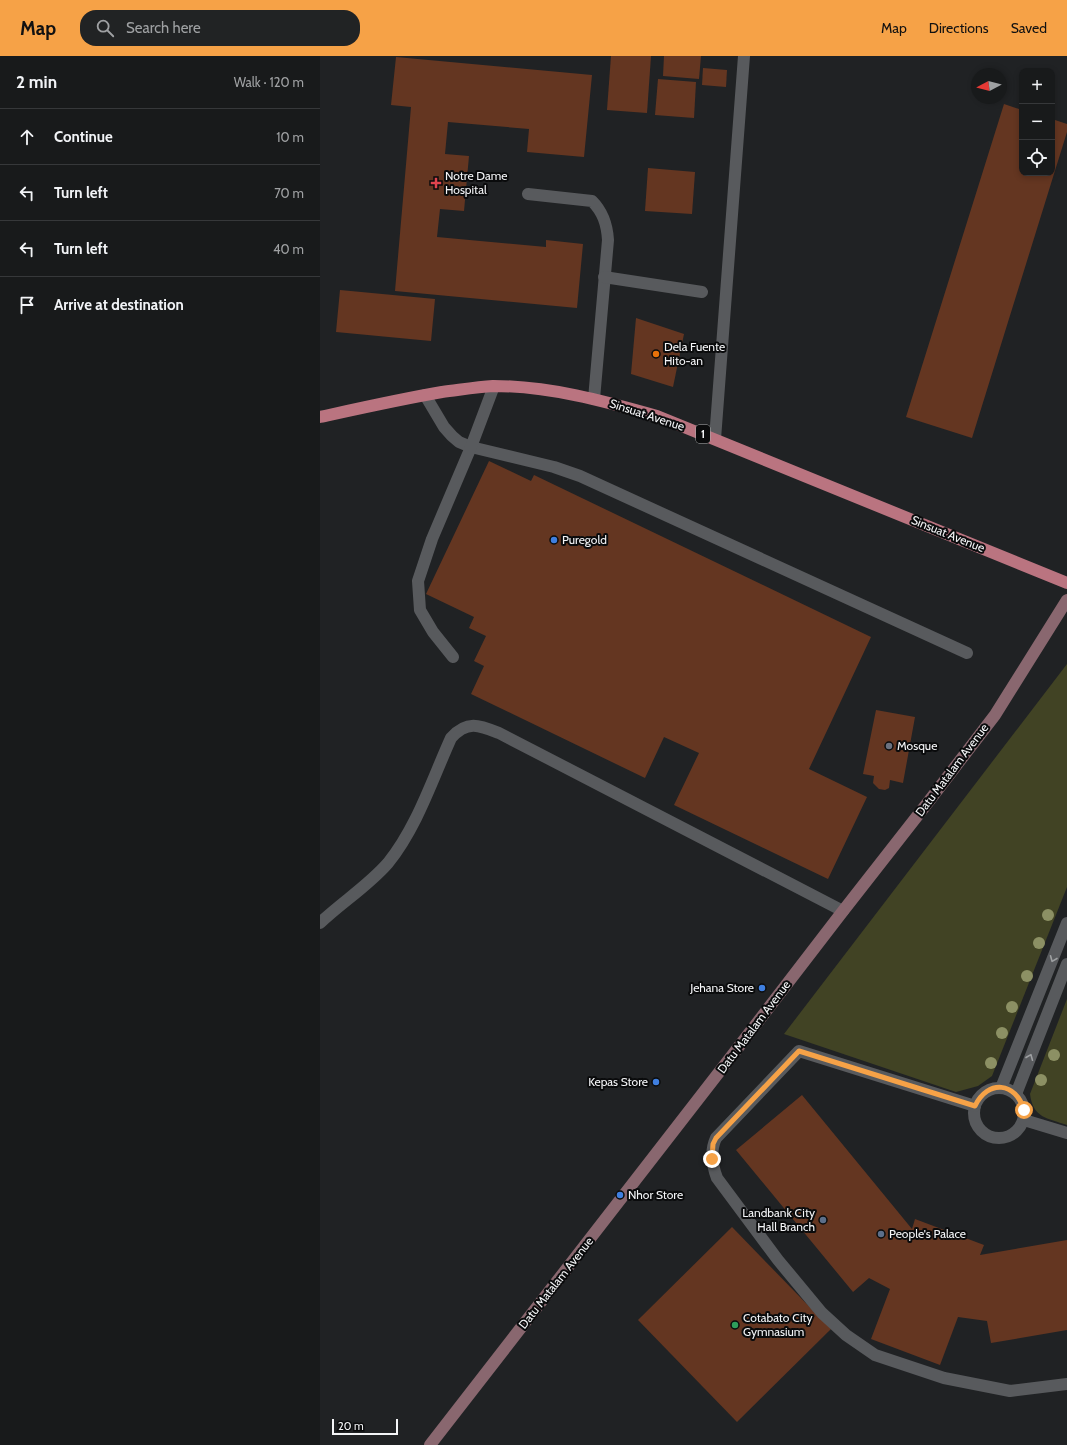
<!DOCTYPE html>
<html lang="en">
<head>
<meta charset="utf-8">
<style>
	:root { --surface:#181a1b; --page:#212324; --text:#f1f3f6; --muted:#9fa1a3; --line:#36383a; --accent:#f6a247 }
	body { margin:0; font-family:Cabin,sans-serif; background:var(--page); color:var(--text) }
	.controls { position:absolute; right:12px; top:12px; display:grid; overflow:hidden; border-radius:8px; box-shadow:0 2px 6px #0003 }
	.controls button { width:36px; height:36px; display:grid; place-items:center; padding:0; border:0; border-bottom:1px solid var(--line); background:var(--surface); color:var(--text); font:20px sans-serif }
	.compass { position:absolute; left:651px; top:12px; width:36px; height:36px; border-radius:50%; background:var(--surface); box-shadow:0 2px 6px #0003; rotate:263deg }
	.scale { position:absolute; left:12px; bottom:10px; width:66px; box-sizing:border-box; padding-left:4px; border:2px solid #f4f5f7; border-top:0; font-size:11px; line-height:14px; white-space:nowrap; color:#f4f5f7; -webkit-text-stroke:3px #0a0b0c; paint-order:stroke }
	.stop { position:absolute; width:12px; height:12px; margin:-9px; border:3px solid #f6a247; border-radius:50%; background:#fff }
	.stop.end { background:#f6a247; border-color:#fff; box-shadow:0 1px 4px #0008 }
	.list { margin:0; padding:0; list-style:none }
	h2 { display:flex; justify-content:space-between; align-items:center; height:52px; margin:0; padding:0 16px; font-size:17px }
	h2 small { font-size:13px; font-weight:400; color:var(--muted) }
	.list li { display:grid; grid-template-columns:26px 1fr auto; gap:12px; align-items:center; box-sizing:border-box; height:56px; padding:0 16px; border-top:1px solid var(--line) }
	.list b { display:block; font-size:15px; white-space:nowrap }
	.list em { font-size:13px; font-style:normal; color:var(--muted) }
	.icon { flex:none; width:22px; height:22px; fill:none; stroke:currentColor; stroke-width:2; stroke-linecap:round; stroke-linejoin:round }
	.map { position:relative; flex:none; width:747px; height:1389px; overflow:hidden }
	header { display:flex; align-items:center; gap:24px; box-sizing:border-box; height:56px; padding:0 20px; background:var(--accent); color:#111 }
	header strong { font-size:19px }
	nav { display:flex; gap:22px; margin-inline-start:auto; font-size:14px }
	.search { width:280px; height:36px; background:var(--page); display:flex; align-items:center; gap:10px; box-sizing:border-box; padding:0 14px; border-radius:16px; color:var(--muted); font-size:15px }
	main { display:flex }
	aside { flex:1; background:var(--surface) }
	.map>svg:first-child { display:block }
	.green { fill:#414324 }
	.building { fill:#643621 }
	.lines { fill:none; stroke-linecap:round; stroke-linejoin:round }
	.service { stroke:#585a5d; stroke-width:12 }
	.minor { stroke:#585a5d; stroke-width:12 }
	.secondary { stroke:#89676f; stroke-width:12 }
	.primary { stroke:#ba7480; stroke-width:12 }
	.tree { fill:#8c9064 }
	.oneway { stroke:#9ea0a2 }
	.route { stroke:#f6a247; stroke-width:5 }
	.health-dot { fill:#e0444e; stroke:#0a0b0c; stroke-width:1.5 }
	.food-dot { fill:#e8710a; stroke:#0a0b0c; stroke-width:1.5 }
	.shop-dot { fill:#3f7fe0; stroke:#0a0b0c; stroke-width:1.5 }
	.worship-dot { fill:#6b7280; stroke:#0a0b0c; stroke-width:1.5 }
	.service-dot { fill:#5c6f8a; stroke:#0a0b0c; stroke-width:1.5 }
	.leisure-dot { fill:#2e9e5b; stroke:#0a0b0c; stroke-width:1.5 }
	.labels { text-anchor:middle; stroke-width:4; stroke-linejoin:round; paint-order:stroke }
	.shield { fill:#0a0b0c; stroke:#aeafb0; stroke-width:1 }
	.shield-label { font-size:11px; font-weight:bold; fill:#f4f5f7 }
	.poi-label { font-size:12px; fill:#f4f5f7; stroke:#0a0b0c; text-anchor:start }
	.street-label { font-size:12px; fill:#f4f5f7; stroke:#0a0b0c }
</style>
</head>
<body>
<header>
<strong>Map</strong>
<div class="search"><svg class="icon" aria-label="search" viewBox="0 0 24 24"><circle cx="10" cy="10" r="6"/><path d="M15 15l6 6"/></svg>Search here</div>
<nav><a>Map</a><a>Directions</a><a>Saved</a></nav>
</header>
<main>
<aside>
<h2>2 min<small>Walk · 120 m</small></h2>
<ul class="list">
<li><svg class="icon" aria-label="ahead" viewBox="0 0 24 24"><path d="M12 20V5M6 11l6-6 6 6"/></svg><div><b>Continue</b></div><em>10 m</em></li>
<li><svg class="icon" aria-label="left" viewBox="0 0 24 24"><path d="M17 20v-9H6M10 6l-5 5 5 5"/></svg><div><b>Turn left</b></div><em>70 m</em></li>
<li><svg class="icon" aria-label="left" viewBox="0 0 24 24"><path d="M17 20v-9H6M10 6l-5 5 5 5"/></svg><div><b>Turn left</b></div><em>40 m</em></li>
<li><svg class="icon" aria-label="arrive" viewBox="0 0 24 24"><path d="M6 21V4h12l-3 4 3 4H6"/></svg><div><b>Arrive at destination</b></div></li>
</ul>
</aside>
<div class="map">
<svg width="747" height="1389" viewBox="0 0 747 1389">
	<rect width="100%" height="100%" fill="#202224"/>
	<!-- green -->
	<g class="green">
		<path d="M747,608v223l-75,189 -14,10 -22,6 -172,-58z"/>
		<path d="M747,943v126c-20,-7 -34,-7 -37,-31z"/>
	</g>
	<!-- building -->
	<g class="building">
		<path d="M291,0h40l-4,57 -40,-3z"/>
		<path d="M344,0h37l-2,23 -36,-3z"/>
		<path d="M76,1l196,18 -8,82 -57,-5 2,-23 -81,-7 -3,32 24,2 -5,55 -24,-2 -3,28 109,10v-7l37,4 -6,64 -182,-17 16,-184 -20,-2z"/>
		<path d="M383,12l24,2 -1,17 -24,-2z"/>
		<path d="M338,23l38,3 -2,36 -39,-3z"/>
		<path d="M684,48l18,6v63h30v-54l15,5v8l-95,306 -66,-21z"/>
		<path d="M328,112l47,4 -3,42 -47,-3z"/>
		<path d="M20,234l95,9 -4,42 -95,-9z"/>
		<path d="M316,262l48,16 -11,53 -42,-13z"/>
		<path d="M169,405l42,20 3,-6 337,162 -62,132 58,28 -39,82 -154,-74 25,-52 -35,-16 -19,41 -174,-84 13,-28 -10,-5 12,-25 -17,-8 5,-11 -48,-23z"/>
		<path d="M556,654l39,7 -12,66 -13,-3 -1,8 -4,2 -6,-1 -6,-6 1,-7 -11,-2z"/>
		<path d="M482,1039l110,134 3,-10 69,26 -4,10 87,-15v90l-76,13 -4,-22 -29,-4 -18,48 -69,-26 19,-50 -21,-11 -16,14 -117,-142z"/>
		<path d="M412,1171l99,102 -94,93 -99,-102z"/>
	</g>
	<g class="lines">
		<!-- service -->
		<g class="service">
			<path d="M208,138l64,7c11,11 15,23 16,39l-14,159"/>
			<path d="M284,221l98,15"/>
			<path d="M105,339l19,32 8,9 7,6 12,5 83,20 26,9 387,177"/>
			<path d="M133,601l-20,-25 -13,-22 -2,-29 14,-42 39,-92 23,-61"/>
			<circle cx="679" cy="1057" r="25"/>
			<path d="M681,1032l66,-165"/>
			<path d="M696,1038l51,-130"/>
			<path d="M655,1050l-176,-55 -83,87c-6,13 -4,27 1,40l61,82 44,53 24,22 29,20 69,23 66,13 57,-7"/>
			<path d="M704,1064l43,13"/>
		</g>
		<!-- minor -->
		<g class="minor">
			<path d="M395,383l29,-383"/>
			<path d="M0,867c22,-21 48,-37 68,-60 29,-36 44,-83 63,-125 16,-18 28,-13 48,-5l344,178"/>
		</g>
		<!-- secondary -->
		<path class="secondary" d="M110,1389l297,-383 116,-151 86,-110 66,-86 72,-115"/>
		<!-- primary -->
		<path class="primary" d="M0,361c41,-9 81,-18 122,-25 17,-2 34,-5 51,-6 56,0 111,15 164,30l410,167"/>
	</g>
	<!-- trees -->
	<g class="tree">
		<circle cx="728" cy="859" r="6"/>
		<circle cx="719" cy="887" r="6"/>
		<circle cx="707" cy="920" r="6"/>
		<circle cx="692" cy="951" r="6"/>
		<circle cx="682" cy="977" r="6"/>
		<circle cx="734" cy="999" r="6"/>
		<circle cx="671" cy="1007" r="6"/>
		<circle cx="721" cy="1024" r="6"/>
	</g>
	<!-- one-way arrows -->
	<defs><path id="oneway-chevron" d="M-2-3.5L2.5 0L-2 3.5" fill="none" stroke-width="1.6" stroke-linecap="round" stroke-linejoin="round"/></defs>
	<g class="oneway">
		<use href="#oneway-chevron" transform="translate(733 903) rotate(112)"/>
		<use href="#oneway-chevron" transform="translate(710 1001) rotate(-68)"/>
	</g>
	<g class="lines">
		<!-- route -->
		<path class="route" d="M392,1103l1,-15 3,-6 83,-87 176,55c13,-27 41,-24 49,4"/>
	</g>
	<!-- markers -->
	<path class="health-dot" d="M114 121h4v4h4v4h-4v4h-4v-4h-4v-4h4z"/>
	<circle class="food-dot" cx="336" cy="298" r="4"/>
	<g class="shop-dot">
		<circle cx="234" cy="484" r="4"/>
		<circle cx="442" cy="932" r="4"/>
		<circle cx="336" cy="1026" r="4"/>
		<circle cx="300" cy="1139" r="4"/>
	</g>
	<circle class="worship-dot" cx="569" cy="690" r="4"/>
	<g class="service-dot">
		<circle cx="503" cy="1164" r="4"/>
		<circle cx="561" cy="1178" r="4"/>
	</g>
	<circle class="leisure-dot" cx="415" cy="1269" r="4"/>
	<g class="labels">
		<!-- shield labels -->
		<rect class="shield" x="376" y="369" width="14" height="18" rx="3"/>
		<g class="shield-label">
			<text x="383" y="382">1</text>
		</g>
		<!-- poi labels -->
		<g class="poi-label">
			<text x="125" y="124">Notre Dame<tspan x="125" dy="14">Hospital</tspan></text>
			<text x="344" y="295">Dela Fuente<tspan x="344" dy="14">Hito-an</tspan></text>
			<text x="242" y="488">Puregold</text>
			<text x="577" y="694">Mosque</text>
			<text x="434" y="936" text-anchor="end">Jehana Store</text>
			<text x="328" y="1030" text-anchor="end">Kepas Store</text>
			<text x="308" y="1143">Nhor Store</text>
			<text x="495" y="1161" text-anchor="end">Landbank City<tspan x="495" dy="14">Hall Branch</tspan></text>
			<text x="569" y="1182">People's Palace</text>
			<text x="423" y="1266">Cotabato City<tspan x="423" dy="14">Gymnasium</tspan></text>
		</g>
		<!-- street labels -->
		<g class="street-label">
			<text transform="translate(327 359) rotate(18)" y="4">Sinsuat Avenue</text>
			<text transform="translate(628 478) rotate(22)" y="4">Sinsuat Avenue</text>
			<text transform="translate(632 714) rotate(-53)" y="4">Datu Matalam Avenue</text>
			<text transform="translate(434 971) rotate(-53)" y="4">Datu Matalam Avenue</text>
			<text transform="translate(236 1227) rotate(-52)" y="4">Datu Matalam Avenue</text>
		</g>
	</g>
</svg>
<div class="controls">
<button>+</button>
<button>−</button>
<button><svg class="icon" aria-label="locate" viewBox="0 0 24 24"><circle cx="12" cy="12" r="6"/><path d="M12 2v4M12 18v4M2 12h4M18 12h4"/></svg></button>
</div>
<svg class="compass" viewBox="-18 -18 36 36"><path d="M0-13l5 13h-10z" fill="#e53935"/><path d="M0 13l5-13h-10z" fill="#9fa1a3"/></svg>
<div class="scale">20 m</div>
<div class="stop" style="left:704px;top:1054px"></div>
<div class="stop end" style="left:392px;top:1103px"></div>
</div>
</main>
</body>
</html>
